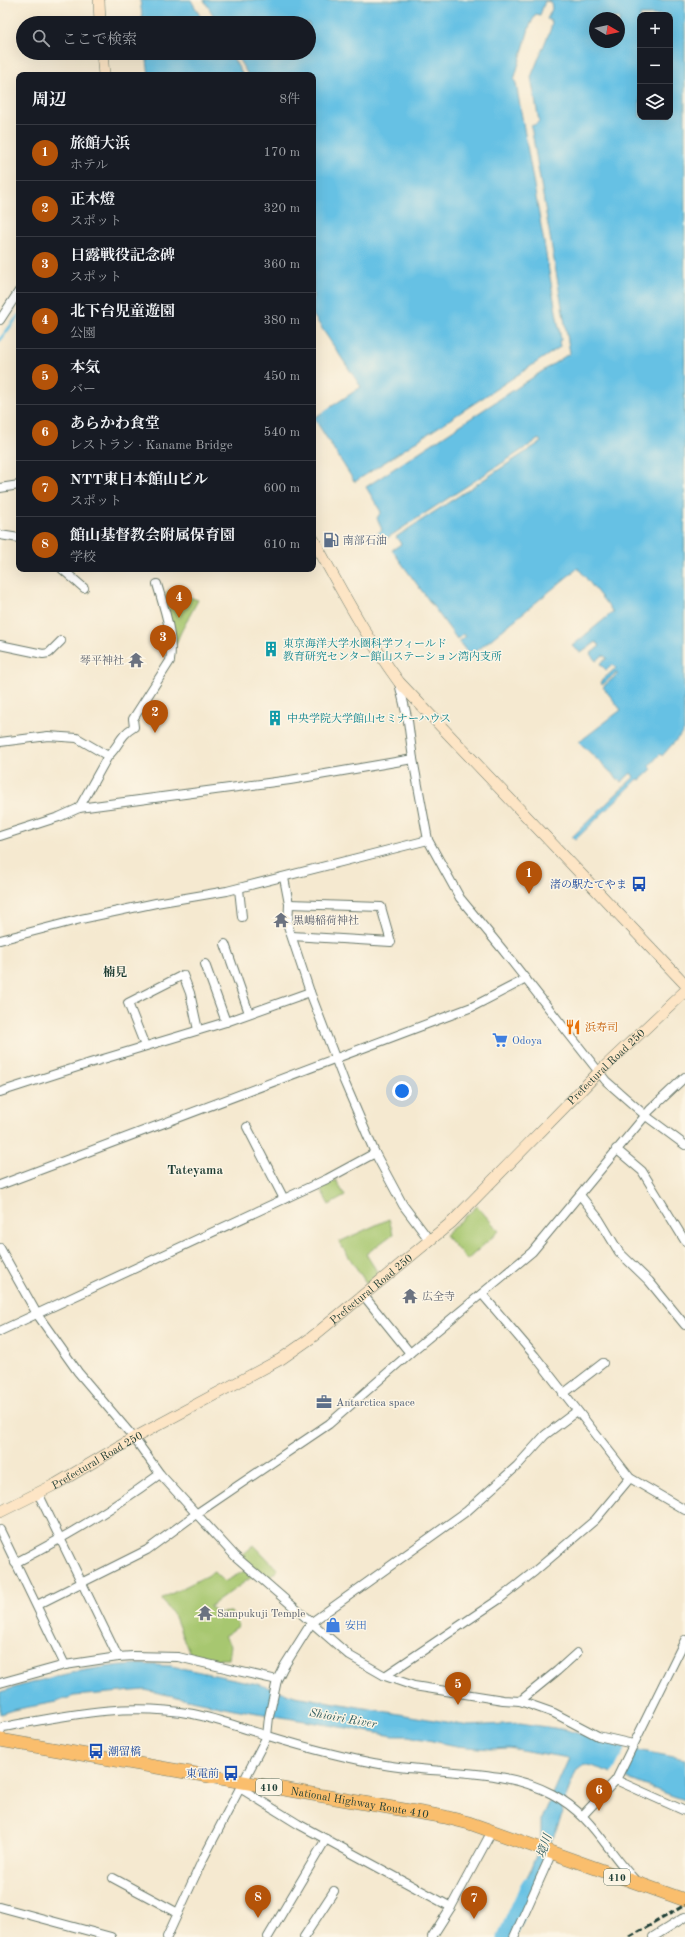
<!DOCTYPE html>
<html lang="ja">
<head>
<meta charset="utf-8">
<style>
	:root { --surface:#171b24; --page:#242831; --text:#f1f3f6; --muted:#9ea1a6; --line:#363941; --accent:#b45309 }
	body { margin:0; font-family:"Old Standard TT","Noto Serif JP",serif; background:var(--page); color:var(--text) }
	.controls { position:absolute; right:12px; top:12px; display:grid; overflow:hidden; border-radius:8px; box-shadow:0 4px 16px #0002 }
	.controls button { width:36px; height:36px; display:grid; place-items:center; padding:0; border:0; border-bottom:1px solid var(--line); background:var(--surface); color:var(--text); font:20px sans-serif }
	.compass { position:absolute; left:589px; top:12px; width:36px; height:36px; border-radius:50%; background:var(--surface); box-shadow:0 4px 16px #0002; rotate:99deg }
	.you { position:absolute; left:402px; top:1091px; width:14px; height:14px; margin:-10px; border:3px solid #fff; border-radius:50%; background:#1a73e8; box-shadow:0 0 0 6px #1a73e833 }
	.badge { display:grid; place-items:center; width:26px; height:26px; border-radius:50%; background:var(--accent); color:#fff; font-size:13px; font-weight:700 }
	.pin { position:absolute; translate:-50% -33px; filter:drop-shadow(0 1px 2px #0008) }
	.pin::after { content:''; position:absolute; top:21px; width:14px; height:12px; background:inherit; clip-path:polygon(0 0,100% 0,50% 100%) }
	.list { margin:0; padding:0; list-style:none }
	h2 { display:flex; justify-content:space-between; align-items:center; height:52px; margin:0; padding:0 16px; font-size:17px }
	h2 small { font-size:13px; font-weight:400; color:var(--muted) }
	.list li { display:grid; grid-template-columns:26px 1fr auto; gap:12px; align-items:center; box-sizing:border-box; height:56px; padding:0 16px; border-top:1px solid var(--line) }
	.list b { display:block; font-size:15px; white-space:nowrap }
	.list p { margin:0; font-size:13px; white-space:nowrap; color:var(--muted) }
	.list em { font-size:13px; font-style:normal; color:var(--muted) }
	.icon { flex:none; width:22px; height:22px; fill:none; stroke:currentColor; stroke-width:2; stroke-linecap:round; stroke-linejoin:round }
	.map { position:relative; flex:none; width:685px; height:1937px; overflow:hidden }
	.search { position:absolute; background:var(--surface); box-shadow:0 4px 16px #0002; left:16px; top:16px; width:300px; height:44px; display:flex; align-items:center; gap:10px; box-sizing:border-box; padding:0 14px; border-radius:22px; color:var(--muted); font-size:15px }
	.panel { position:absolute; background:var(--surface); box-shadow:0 4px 16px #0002; left:16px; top:72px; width:300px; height:500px; border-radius:8px }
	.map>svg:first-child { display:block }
	.green { fill:#a7c76f; stroke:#638252 }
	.water { fill:#66c1e4; stroke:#427f8c; fill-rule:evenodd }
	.pier { fill:#f5e9d0 }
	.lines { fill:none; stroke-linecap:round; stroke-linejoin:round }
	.stream { stroke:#66c1e4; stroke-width:3 }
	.river { stroke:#66c1e4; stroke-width:17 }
	.minor-casing { stroke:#6a796b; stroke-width:10 }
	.secondary-casing { stroke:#6a796b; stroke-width:12 }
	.trunk-casing { stroke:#6a796b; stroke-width:14 }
	.minor { stroke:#fff; stroke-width:8 }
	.secondary { stroke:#fde5c5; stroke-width:11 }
	.trunk { stroke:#fabe6d; stroke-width:13 }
	.rail { stroke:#1f3d34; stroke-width:3; stroke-dasharray:6 3; stroke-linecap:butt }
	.labels { text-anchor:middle; stroke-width:3; stroke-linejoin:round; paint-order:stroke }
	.shield { fill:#fcf5e5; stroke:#617469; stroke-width:1 }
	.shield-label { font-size:10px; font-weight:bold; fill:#1f3d34 }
	.service-label { font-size:11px; fill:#4e5e75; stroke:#fcf5e5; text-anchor:start }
	.culture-label { font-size:11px; fill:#0d838f; stroke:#fcf5e5; text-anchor:start }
	.worship-label { font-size:11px; fill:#5b616d; stroke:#fcf5e5; text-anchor:start }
	.transit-label { font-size:11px; fill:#164399; stroke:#fcf5e5; text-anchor:end }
	.food-label { font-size:11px; fill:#c56008; stroke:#fcf5e5; text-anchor:start }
	.shop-label { font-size:11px; fill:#366cbe; stroke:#fcf5e5; text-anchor:start }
	.street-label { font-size:11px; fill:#1f3d34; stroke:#fcf5e5 }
	.neighbourhood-label { font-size:12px; font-weight:bold; fill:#1f3d34; stroke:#fcf5e5 }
	.water-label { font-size:12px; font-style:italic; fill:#315e60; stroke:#fcf5e5 }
	.quarter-label { font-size:13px; font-weight:bold; fill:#1f3d34; stroke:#fcf5e5 }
</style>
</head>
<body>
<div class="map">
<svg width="685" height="1937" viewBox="0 0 685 1937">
	<rect width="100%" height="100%" fill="#fcf5e5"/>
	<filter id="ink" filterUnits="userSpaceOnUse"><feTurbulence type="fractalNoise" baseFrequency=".025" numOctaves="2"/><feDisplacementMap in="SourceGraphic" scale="8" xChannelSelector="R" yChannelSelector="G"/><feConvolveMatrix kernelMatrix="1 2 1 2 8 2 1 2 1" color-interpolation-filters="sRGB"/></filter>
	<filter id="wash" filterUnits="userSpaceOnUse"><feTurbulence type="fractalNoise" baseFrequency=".012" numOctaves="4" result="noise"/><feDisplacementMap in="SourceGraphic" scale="16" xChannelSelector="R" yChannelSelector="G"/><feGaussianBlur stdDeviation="0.9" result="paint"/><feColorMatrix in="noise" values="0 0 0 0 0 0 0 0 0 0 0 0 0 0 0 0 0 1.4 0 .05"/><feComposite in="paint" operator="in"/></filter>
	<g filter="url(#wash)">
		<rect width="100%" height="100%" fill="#f5e9d0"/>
		<!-- green -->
		<g class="green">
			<path d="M169,590l29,10 -17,32 -7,16 -9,-49 1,-6z"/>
			<path d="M336,1180l9,16 -16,9 -9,-16z"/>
			<path d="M477,1206l22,25 -32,29 -22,-25z"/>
			<path d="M389,1219l4,15 -27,20 12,19 -11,11 -28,-42z"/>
			<path d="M254,1545l24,25 -8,7 -5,1 -24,-22z"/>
			<path d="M246,1570l6,7 -43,30 11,6 11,-1 8,14 -15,10 7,9 -2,14h-12l-27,-4 -15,-38 -13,-17 1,-2 51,-26 10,10z"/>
		</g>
		<!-- water -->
		<g class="water">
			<path d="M140,0h51l13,23h-61z"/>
			<path d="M204,0h481l-1,731 -22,25 -2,-2 -11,12 3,3 -12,11 -2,-1 -63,61 -3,-3 62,-60 -3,-4 -10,9 -42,-40 42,-32 -18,-23 15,-13 -2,-1 -14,12 -2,-3 16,-14 -3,-3 -7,5 -6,-6 7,-6 -4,-3 -7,6 -6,-7 10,-8 -4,-4 -15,11 -9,-7 41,-34 -35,-44 -105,86 -2,-3 -3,2 -9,-11 7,-6 -3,-2 -6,5 -65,-89 9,-6 -5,-7 145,-95 -2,-3 -158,103 -4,-8 5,-4 -5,-12 4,-6 -15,-25 204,-134 -39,-227 5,-2 3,-3 -8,-44 20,-49 1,-7 -5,-2 5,-10 -1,-7 -6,-1 -5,14 -4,-1 -6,11 -16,55 2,3 45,257 -2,1 1,6 -204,134h-2l-40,-63 47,-31 -48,-72v-240h-65l-13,-22h74v-30h-91zM640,15h30v102h-30zM595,18h24v24h-24z"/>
			<path d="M146,53h84l13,22h-94z"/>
			<path d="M139,1664l32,2 87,18 37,12 174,30 51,-3 47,7 53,17 65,12v41c-34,-11 -66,-26 -100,-36l-9,7 -14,36 1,6 -40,96 -8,-3v-4l7,-11 19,-48v-22l28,-63 -60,-10 -19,1 -33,-3 -49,-10h-14l-160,-27 -89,-19 -71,6 -18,6 -43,8 -13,4v-22c46,-14 90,-26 139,-28z"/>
		</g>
		<!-- pier -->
		<path class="pier" d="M626,1747l9,2 -5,11v5l-4,2 -5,12 -9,-5z"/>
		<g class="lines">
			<!-- stream -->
			<path class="stream" d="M0,340l19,-25"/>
			<!-- river -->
			<path class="river" d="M506,1937l23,-51"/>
		</g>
	</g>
	<g filter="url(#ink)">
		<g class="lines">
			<defs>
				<g id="minor">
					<path d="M0,320l19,-29"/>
					<path d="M0,488l19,-3"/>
					<path d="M0,535l19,3"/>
					<path d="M62,569l22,19"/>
					<path d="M0,645l43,9 6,-1 12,-12"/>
					<path d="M399,683l9,38 5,38 15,81 32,58 42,51 104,132 40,35 39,29"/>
					<path d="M0,742l48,-6 29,2 31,18"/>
					<path d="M79,808l29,-52c12,-11 11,-20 26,-29l-1,-8 37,-58c4,-26 -6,-53 -13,-77"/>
					<path d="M0,836l59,-19 20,-9 211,-28 123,-21"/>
					<path d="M284,878l5,26 -1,22 22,66 34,89 31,72 28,52 27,36"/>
					<path d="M239,889l3,28"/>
					<path d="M289,904l92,3 10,35 -99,-6"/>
					<path d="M0,940l81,-21 75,-16 71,-12 201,-51"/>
					<path d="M225,944l24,69"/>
					<path d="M205,964l21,58"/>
					<path d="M145,1046l-17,-43 55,-28 7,18 8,37"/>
					<path d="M0,1092l90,-29 136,-41 84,-30"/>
					<path d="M247,1127l37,72"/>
					<path d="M616,1149l26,22 43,70"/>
					<path d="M0,1185l472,-178 54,-28"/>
					<path d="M580,1195l19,24 20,33 30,29 36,44"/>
					<path d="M0,1248l37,66 41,58 56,66 26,36 75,82 115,100 35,20 29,10 89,14 17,1 34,12 44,23 35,8"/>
					<path d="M482,1294l53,62 95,122 55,32"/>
					<path d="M364,1296l46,57"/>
					<path d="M0,1331l327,-152 48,-26"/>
					<path d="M563,1394l40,-31"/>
					<path d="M38,1493l80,164"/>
					<path d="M0,1530l65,135"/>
					<path d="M15,1563c51,-26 99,-55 145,-89"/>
					<path d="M37,1605l110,-55 49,-36 133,-90 81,-71 122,-101 118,-142 35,-33"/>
					<path d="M385,1676l113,-76 37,-29 60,-51 35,-42"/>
					<path d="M0,1683l65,-18 53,-8 15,-1 45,1 99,23"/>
					<path d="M520,1701l37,-30 20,-18"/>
					<path d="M0,1731l3,-4c66,-12 123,-25 190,-13 25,5 48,14 72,21 39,12 79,23 120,30 53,9 119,3 167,29 40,21 53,54 82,85"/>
					<path d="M616,1780l69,31"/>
					<path d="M240,1788l58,36 153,83"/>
					<path d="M583,1815l33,-35 69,-140"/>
					<path d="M113,1878l65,35"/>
					<path d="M0,1907l111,30"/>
					<path d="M167,1937l35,-76 65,-125 2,-19 8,-37 6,-12 29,-46 155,-111 50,-45 28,-31 32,-24"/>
					<path d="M268,1937l58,-98"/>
					<path d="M304,1937l30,-46"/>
					<path d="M432,1937l19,-30 41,-76"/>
					<path d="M514,1937l38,-85"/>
					<path d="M653,1937l32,-20"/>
				</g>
				<g id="secondary">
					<path d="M99,0l1,23"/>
					<path d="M102,53l2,22"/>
					<path d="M313,539c27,49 53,98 86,143l286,302"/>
					<path id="s1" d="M0,1512l56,-28 78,-46 147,-79 30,-21 141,-116 147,-150 86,-81"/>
				</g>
				<g id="trunk">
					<path id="s2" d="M0,1740l445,77 24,6 216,77"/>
				</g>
			</defs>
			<!-- minor casing -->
			<use href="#minor" class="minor-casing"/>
			<!-- secondary casing -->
			<use href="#secondary" class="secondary-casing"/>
			<!-- trunk casing -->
			<use href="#trunk" class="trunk-casing"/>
			<!-- minor -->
			<use href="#minor" class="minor"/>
			<!-- secondary -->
			<use href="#secondary" class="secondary"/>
			<!-- trunk -->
			<use href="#trunk" class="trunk"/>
			<!-- rail -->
			<path class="rail" d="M630,1937l55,-32"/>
		</g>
	</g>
	<!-- icons -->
	<defs>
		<symbol id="fuel-bare" viewBox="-9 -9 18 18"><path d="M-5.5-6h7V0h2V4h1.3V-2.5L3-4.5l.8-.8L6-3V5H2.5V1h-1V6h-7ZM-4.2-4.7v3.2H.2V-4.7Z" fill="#5c6f8a" stroke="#fcf5e5" stroke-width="2.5" paint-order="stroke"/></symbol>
		<symbol id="building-bare" viewBox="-9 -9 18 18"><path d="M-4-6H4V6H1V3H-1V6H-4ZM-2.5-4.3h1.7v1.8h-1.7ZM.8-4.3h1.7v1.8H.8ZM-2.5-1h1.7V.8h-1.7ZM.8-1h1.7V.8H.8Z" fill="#0f9aa8" stroke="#fcf5e5" stroke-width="2.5" paint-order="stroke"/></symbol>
		<symbol id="temple-bare" viewBox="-9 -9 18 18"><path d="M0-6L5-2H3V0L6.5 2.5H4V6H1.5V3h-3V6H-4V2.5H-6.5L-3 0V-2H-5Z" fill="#6b7280" stroke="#fcf5e5" stroke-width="2.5" paint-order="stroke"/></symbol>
		<symbol id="bus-bare" viewBox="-9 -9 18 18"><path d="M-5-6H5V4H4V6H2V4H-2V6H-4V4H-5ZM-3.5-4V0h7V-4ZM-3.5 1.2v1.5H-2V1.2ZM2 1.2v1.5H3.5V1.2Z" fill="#1a4fb4" stroke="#fcf5e5" stroke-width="2.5" paint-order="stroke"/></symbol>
		<symbol id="restaurant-bare" viewBox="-9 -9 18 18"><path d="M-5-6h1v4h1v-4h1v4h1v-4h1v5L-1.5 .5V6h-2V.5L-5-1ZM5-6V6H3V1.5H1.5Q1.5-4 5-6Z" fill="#e8710a" stroke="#fcf5e5" stroke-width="2.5" paint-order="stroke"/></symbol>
		<symbol id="supermarket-bare" viewBox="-9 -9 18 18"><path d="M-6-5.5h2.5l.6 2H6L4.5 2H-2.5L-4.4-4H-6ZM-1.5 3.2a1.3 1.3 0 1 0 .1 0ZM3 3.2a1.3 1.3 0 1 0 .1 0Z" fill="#3f7fe0" stroke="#fcf5e5" stroke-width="2.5" paint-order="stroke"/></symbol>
		<symbol id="office-bare" viewBox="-9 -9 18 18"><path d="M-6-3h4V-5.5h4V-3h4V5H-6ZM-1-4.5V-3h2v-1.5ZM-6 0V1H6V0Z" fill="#5c6f8a" stroke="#fcf5e5" stroke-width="2.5" paint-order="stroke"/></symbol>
		<symbol id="shop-bare" viewBox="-9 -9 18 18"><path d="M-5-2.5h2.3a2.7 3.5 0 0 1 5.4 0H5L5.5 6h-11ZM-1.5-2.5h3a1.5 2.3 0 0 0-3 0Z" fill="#3f7fe0" stroke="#fcf5e5" stroke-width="2.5" paint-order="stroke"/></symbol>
	</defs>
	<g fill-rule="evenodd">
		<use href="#fuel-bare" x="320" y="529" width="22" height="22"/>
		<use href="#building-bare" x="260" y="638" width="22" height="22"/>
		<use href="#temple-bare" x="125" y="649" width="22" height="22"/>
		<use href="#building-bare" x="264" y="707" width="22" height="22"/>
		<use href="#bus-bare" x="628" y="873" width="22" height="22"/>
		<use href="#temple-bare" x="270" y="909" width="22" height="22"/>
		<use href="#restaurant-bare" x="562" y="1016" width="22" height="22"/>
		<use href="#supermarket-bare" x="489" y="1029" width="22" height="22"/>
		<use href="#temple-bare" x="399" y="1285" width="22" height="22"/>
		<use href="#office-bare" x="313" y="1391" width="22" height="22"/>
		<use href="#temple-bare" x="194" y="1602" width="22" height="22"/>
		<use href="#shop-bare" x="322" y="1614" width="22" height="22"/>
		<use href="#bus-bare" x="85" y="1740" width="22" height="22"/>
		<use href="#bus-bare" x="220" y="1762" width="22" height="22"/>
	</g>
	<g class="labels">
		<!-- shield labels -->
		<g class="shield">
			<rect x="256" y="1779" width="26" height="16" rx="3"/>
			<rect x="604" y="1869" width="26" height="16" rx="3"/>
		</g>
		<g class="shield-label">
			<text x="269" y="1791">410</text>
			<text x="617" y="1881">410</text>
		</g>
		<!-- service labels -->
		<g class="service-label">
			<text x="343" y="544">南部石油</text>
			<text x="336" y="1406">Antarctica space</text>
		</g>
		<!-- culture labels -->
		<g class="culture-label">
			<text x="283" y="647">東京海洋大学水圏科学フィールド<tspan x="283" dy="13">教育研究センター館山ステーション湾内支所</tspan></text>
			<text x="287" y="722">中央学院大学館山セミナーハウス</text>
		</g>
		<!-- worship labels -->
		<g class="worship-label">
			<text x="124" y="664" text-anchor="end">琴平神社</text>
			<text x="293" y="924">黒嶋稲荷神社</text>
			<text x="422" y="1300">広全寺</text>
			<text x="217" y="1617">Sampukuji Temple</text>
		</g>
		<!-- transit labels -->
		<g class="transit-label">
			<text x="627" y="888">渚の駅たてやま</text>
			<text x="108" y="1755" text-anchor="start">潮留橋</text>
			<text x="219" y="1777">東電前</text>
		</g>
		<!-- food labels -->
		<g class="food-label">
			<text x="585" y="1031">浜寿司</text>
		</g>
		<!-- shop labels -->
		<g class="shop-label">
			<text x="512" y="1044">Odoya</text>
			<text x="345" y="1629">安田</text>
		</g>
		<!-- street labels -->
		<g class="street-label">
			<text dy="4" stroke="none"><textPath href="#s1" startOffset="758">Prefectural Road 250</textPath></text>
			<text dy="4" stroke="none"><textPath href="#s1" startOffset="434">Prefectural Road 250</textPath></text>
			<text dy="4" stroke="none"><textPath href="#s1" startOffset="110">Prefectural Road 250</textPath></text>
			<text dy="4" stroke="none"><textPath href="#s2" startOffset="365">National Highway Route 410</textPath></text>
		</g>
		<!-- neighbourhood labels -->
		<g class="neighbourhood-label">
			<text x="115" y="976">楠見</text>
		</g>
		<!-- water labels -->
		<g class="water-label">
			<text transform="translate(343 1718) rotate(10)" y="4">Shioiri River</text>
			<text transform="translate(544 1846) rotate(-71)" y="4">境川</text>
		</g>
		<!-- quarter labels -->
		<g class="quarter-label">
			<text x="195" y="1174">Tateyama</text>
		</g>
	</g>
</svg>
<div class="controls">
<button>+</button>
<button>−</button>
<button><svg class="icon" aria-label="layers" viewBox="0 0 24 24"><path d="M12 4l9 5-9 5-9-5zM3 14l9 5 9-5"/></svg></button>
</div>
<svg class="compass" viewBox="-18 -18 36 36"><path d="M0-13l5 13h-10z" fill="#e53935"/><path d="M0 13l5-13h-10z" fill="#9ea1a6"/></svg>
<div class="you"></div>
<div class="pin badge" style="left:529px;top:894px">1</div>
<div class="pin badge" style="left:155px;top:733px">2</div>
<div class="pin badge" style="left:163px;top:658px">3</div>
<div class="pin badge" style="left:179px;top:618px">4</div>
<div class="pin badge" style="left:458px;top:1705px">5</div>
<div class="pin badge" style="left:599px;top:1811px">6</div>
<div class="pin badge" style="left:474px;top:1919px">7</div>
<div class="pin badge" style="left:258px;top:1918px">8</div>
<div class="search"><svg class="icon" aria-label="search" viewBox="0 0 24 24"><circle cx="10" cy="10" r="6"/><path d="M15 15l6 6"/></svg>ここで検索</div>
<section class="panel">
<h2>周辺<small>8件</small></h2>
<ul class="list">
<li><span class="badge">1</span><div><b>旅館大浜</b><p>ホテル</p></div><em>170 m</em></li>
<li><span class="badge">2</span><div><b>正木燈</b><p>スポット</p></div><em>320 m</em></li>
<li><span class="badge">3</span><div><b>日露戦役記念碑</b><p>スポット</p></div><em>360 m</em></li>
<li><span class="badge">4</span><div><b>北下台児童遊園</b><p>公園</p></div><em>380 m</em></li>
<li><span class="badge">5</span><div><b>本気</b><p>バー</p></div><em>450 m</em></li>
<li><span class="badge">6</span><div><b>あらかわ食堂</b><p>レストラン · Kaname Bridge</p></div><em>540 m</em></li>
<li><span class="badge">7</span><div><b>NTT東日本館山ビル</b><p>スポット</p></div><em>600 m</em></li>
<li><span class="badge">8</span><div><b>館山基督教会附属保育園</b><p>学校</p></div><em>610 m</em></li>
</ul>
</section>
</div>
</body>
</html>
